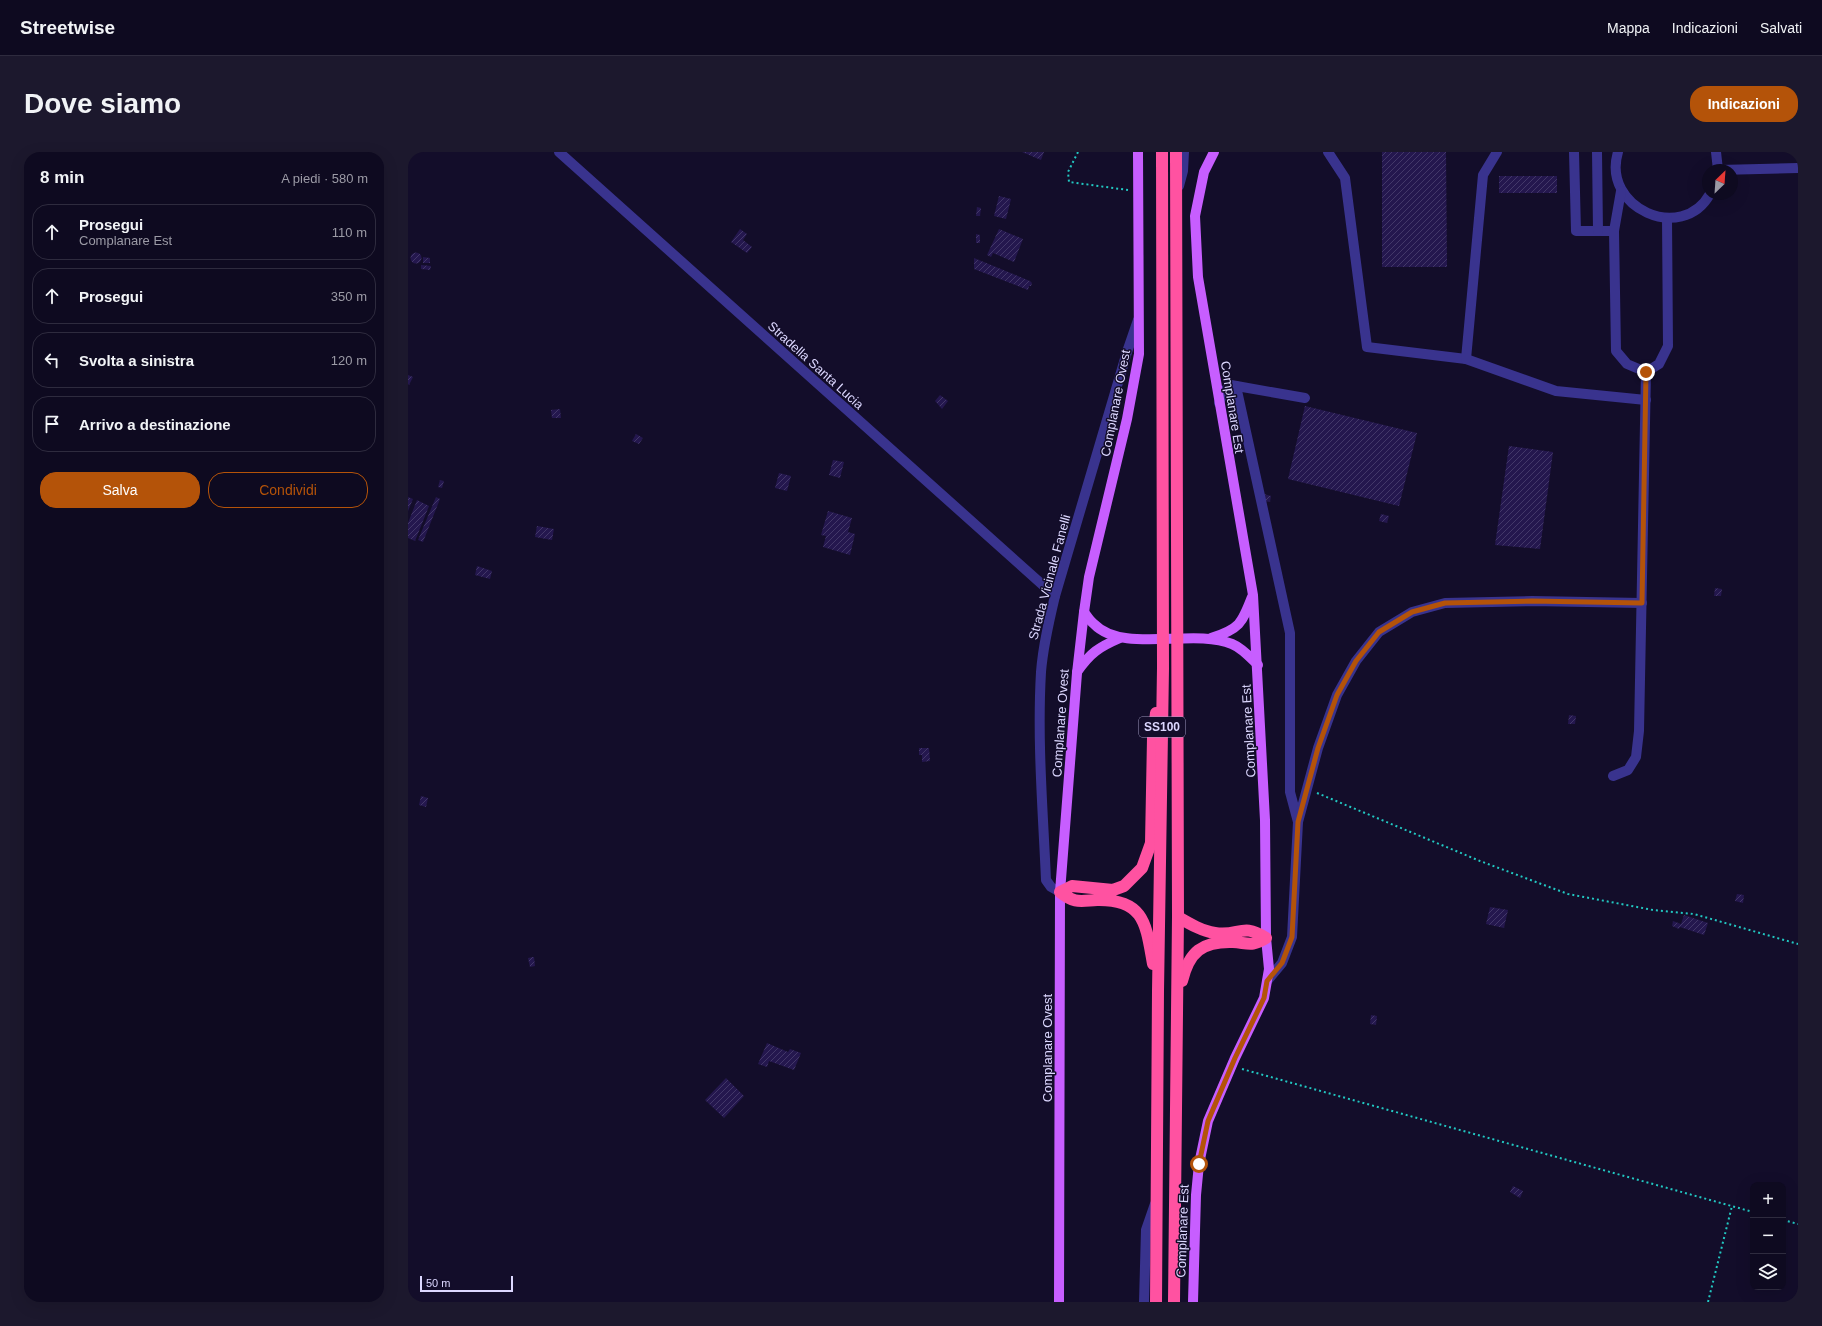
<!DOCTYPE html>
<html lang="it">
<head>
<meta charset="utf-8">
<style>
	:root { --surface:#0e0a20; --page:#1c182d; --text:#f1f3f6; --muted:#9b9aa5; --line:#2e2b3e; --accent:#b45309 }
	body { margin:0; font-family:Arial,sans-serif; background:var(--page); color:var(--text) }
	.controls { position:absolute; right:12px; bottom:12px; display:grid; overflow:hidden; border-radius:8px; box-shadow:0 4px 16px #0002 }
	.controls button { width:36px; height:36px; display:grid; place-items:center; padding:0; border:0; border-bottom:1px solid var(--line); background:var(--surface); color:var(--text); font:20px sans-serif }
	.compass { position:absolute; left:1294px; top:12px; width:36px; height:36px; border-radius:50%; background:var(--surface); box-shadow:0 4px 16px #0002; rotate:25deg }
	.scale { position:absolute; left:12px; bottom:10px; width:93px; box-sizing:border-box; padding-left:4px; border:2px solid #dcd7ff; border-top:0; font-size:11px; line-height:14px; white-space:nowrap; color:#dcd7ff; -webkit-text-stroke:3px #130d2a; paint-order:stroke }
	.stop { position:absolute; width:12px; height:12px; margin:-9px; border:3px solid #b45309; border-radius:50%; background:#fff }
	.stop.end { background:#b45309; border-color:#fff; box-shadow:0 1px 4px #0008 }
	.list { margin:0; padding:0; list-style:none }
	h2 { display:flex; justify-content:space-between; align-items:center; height:52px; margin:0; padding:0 16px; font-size:17px }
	h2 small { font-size:13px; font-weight:400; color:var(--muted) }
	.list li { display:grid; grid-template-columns:26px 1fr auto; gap:12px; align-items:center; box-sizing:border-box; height:56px; margin:0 8px 8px; padding:0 8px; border:1px solid var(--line); border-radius:16px }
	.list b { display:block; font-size:15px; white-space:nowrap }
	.list p { margin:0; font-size:13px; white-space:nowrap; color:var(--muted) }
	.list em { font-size:13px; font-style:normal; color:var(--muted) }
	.actions { display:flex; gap:8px; padding:12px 16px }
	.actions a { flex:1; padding:9px 0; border:1px solid var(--accent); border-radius:16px; text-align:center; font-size:14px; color:var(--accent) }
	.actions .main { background:var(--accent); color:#fff }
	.icon { flex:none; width:22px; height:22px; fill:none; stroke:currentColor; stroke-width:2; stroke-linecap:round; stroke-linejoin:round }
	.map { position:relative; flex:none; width:1390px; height:1150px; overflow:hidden; border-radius:16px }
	header { display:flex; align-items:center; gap:24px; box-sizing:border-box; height:56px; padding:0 20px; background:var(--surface); border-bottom:1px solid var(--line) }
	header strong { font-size:19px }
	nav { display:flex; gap:22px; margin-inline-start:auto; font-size:14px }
	.intro { display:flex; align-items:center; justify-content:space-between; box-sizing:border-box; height:96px; padding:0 24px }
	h1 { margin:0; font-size:28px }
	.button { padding:10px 18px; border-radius:16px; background:var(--accent); color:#fff; font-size:14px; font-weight:700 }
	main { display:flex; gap:24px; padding:0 24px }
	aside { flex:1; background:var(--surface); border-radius:16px; box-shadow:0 4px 16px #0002 }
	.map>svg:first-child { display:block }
	.building { fill:url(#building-hatch) }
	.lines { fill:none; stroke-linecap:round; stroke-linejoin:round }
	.path { stroke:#22c8c2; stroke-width:2; stroke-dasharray:2 3; stroke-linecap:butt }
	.minor { stroke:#39338e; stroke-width:10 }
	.major { stroke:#c75eff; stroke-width:10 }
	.highway { stroke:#ff52a1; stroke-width:12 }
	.route { stroke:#b45309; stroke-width:5 }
	.labels { text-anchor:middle; stroke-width:3; stroke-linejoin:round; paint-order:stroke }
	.shield { fill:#130d2a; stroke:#a09abf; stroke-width:1 }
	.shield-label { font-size:12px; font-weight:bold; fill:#dcd7ff }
	.street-label { font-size:13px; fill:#dcd7ff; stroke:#130d2a }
</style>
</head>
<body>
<header>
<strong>Streetwise</strong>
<nav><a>Mappa</a><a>Indicazioni</a><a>Salvati</a></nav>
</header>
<div class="intro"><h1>Dove siamo</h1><a class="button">Indicazioni</a></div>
<main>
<aside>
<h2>8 min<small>A piedi · 580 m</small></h2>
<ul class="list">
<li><svg class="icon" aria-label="ahead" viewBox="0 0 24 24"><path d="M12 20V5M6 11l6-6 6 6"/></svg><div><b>Prosegui</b><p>Complanare Est</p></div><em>110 m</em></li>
<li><svg class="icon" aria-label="ahead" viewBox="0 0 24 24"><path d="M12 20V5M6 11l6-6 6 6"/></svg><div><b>Prosegui</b></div><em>350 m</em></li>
<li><svg class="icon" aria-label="left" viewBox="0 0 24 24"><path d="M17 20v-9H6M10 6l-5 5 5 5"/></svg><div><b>Svolta a sinistra</b></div><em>120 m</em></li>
<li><svg class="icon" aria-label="arrive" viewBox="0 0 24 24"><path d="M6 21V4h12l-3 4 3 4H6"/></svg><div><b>Arrivo a destinazione</b></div></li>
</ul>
<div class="actions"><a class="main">Salva</a><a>Condividi</a></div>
</aside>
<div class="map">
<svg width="1390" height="1150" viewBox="0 0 1390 1150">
	<defs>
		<pattern id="building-hatch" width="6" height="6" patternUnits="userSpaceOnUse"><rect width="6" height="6" fill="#24174e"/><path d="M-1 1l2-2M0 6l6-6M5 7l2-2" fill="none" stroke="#433869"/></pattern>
	</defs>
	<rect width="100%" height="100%" fill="#130d2a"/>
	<!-- building -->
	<g class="building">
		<path d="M614,0h22l-3,8z"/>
		<path d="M974,0h64l1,115h-65z"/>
		<rect x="1091" y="24" width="58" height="17"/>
		<path d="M591,44l12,3 -5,20 -12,-3z"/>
		<path d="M569,55l4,1 -1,8h-4z"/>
		<path d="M332,77l7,5 -4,6 9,7 -5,6 -16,-11z"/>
		<path d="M591,77l24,10 -9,23 -21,-9 -2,4 -4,-2z"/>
		<path d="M568,82l4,1v8h-4z"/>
		<circle cx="8" cy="106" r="5.5"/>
		<path d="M15,105l7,1v5h-7z"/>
		<path d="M566,106l56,23 2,2 -1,3h-2l-1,4 -54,-21z"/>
		<path d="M13,113l10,1 -1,4 -9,-1z"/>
		<path d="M0,223l5,2 -4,8 -1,-1z"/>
		<path d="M532,243l8,6 -6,8 -7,-8z"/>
		<path d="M897,254l112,27 -18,73 -111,-27z"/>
		<path d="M152,257l1,9h-9l-1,-8z"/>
		<path d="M228,282l7,4 -4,6 -7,-3z"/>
		<path d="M1101,294l44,6 -13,97 -45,-4z"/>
		<path d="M425,308l11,2 -4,16 -11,-3z"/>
		<path d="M371,321l12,3 -4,15 -12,-3z"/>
		<path d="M32,328l4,1 -2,7 -4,-1z"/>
		<path d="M856,342l7,2 -1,6 -7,-1z"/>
		<path d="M0,345l5,2 -5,12z"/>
		<path d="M28,345l4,2 -17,43 -5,-2z"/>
		<path d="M9,348l12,6 -14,35 -7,-3v-15z"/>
		<path d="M420,359l24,7 -4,14 7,2 -5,21 -27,-8 3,-11 -5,-1z"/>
		<path d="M973,362l8,2 -2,7 -8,-2z"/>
		<path d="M129,374l17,3 -2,11 -17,-3z"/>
		<path d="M69,414l15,5 -2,8 -15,-4z"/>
		<path d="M1307,436l7,1 -1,7h-7z"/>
		<path d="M1161,563l7,1 -1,8h-7z"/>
		<path d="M511,596h10l1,13 -8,1v-7h-3z"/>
		<path d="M13,644l7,2 -2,9 -7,-2z"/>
		<path d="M1329,742l7,1 -1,8 -8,-2z"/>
		<path d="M1082,755l18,3 -4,18 -18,-4z"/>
		<path d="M1276,763l24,8 -4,12 -24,-8 -1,2 -7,-3 1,-5 8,3z"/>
		<path d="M125,805h1l1,9 -5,1 -2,-9z"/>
		<path d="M963,863l6,1 -1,9 -6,-1z"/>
		<path d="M359,891l21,9 2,-3 11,4 -7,17 -25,-9 -2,6 -9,-3z"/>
		<path d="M318,926l18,18 -20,22 -19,-18z"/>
		<path d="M1105,1034l10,5 -3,7 -10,-6z"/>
	</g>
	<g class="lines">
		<!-- path -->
		<g class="path">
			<path d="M670,0l-10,20 1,10 59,8"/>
			<path d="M909,641l163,68 88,33 85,16 41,4 104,30"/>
			<path d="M834,917l511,143"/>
			<path d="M1375,1068l15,4"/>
			<path d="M1300,1150l24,-96"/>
		</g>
		<!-- minor -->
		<g class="minor">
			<path d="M151,0l496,444"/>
			<path d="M920,0l17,26 22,169 99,12 90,32 90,9"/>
			<path d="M1166,0l2,79h38"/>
			<path d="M1189,0l1,79"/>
			<path d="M1210,0c-17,56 64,92 92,42"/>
			<path d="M1308,0l2,18"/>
			<path d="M1311,18l79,-2"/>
			<path d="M771,34l4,-15 1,-19"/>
			<path d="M1213,39l-7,40 2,120 11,13 19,8"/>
			<path d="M1058,207l17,-184 14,-23"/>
			<path d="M828,234l54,247v159l8,30"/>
			<path d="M811,251l5,-12 7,-6 74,13"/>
			<path d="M1205,624l15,-6 8,-13 3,-26 7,-359 13,-8 9,-18 -1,-128"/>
			<path d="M652,740l-9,-5 -5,-7c-3,-69 -9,-139 -5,-208 2,-26 8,-51 14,-76l72,-244 11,-32"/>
			<path d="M859,829l15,-18 10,-26 6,-115 20,-74 19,-53 19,-34 23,-29 33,-20 33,-9 87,-2 110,2"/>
			<path d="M736,1150l2,-72 9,-26"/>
		</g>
		<!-- major -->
		<g class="major">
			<path d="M676,460c3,4 6,9 10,12 29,30 99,4 138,20 10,4 18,13 26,21"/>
			<path d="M803,486c29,-9 31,-15 41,-41"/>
			<path d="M669,520c13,-19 22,-25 43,-34"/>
			<path d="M651,1150l1,-410 17,-219 7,-61 5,-35 38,-158 12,-65 -1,-202"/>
			<path d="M785,1150l3,-107 3,-31 9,-43 27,-63 29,-60 5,-29 -3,-31 -1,-118 -12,-225 -55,-318 -3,-61 9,-44 10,-20"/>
		</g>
		<!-- highway -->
		<g class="highway">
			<path d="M770,765c12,7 24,14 37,16 24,4 27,-11 51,5 -14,9 -18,5 -33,4 -31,-1 -44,10 -51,39"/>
			<path d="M745,812c-7,-39 -8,-65 -56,-64 -17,1 -22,4 -37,-8l12,-6 41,4 11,-4 18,-18 9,-25 2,-105 3,-25"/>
			<path d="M748,1150l2,-311 5,-323 -1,-516"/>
			<path d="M766,1150l4,-385 -2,-765"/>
		</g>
	</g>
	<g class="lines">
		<!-- route -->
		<path class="route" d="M791,1012l9,-43 27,-63 29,-60 3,-17 15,-18 10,-26 6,-115 20,-74 19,-53 19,-34 23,-29 33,-20 33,-9 87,-2 110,2 4,-231"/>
	</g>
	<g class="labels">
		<!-- shield labels -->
		<rect class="shield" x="731" y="565" width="46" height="20" rx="3"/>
		<g class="shield-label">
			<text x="754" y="579">SS100</text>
		</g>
		<!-- street labels -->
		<g class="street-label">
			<text transform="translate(408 213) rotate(42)" y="5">Stradella Santa Lucia</text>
			<text transform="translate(707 251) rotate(-79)" y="5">Complanare Ovest</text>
			<text transform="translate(825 255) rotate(81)" y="5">Complanare Est</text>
			<text transform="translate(641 425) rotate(-75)" y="5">Strada Vicinale Fanelli</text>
			<text transform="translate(652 571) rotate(-86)" y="5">Complanare Ovest</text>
			<text transform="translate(840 579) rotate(-93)" y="5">Complanare Est</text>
			<text transform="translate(639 896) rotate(-90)" y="5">Complanare Ovest</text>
			<text transform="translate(774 1079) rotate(-88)" y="5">Complanare Est</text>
		</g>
	</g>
</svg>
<div class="controls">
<button>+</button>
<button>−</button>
<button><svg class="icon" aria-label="layers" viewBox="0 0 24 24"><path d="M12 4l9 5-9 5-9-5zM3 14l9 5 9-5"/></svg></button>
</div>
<svg class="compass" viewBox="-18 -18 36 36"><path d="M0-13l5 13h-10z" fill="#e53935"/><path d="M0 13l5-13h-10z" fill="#9b9aa5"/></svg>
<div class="scale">50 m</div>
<div class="stop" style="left:791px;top:1012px"></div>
<div class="stop end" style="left:1238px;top:220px"></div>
</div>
</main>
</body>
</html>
